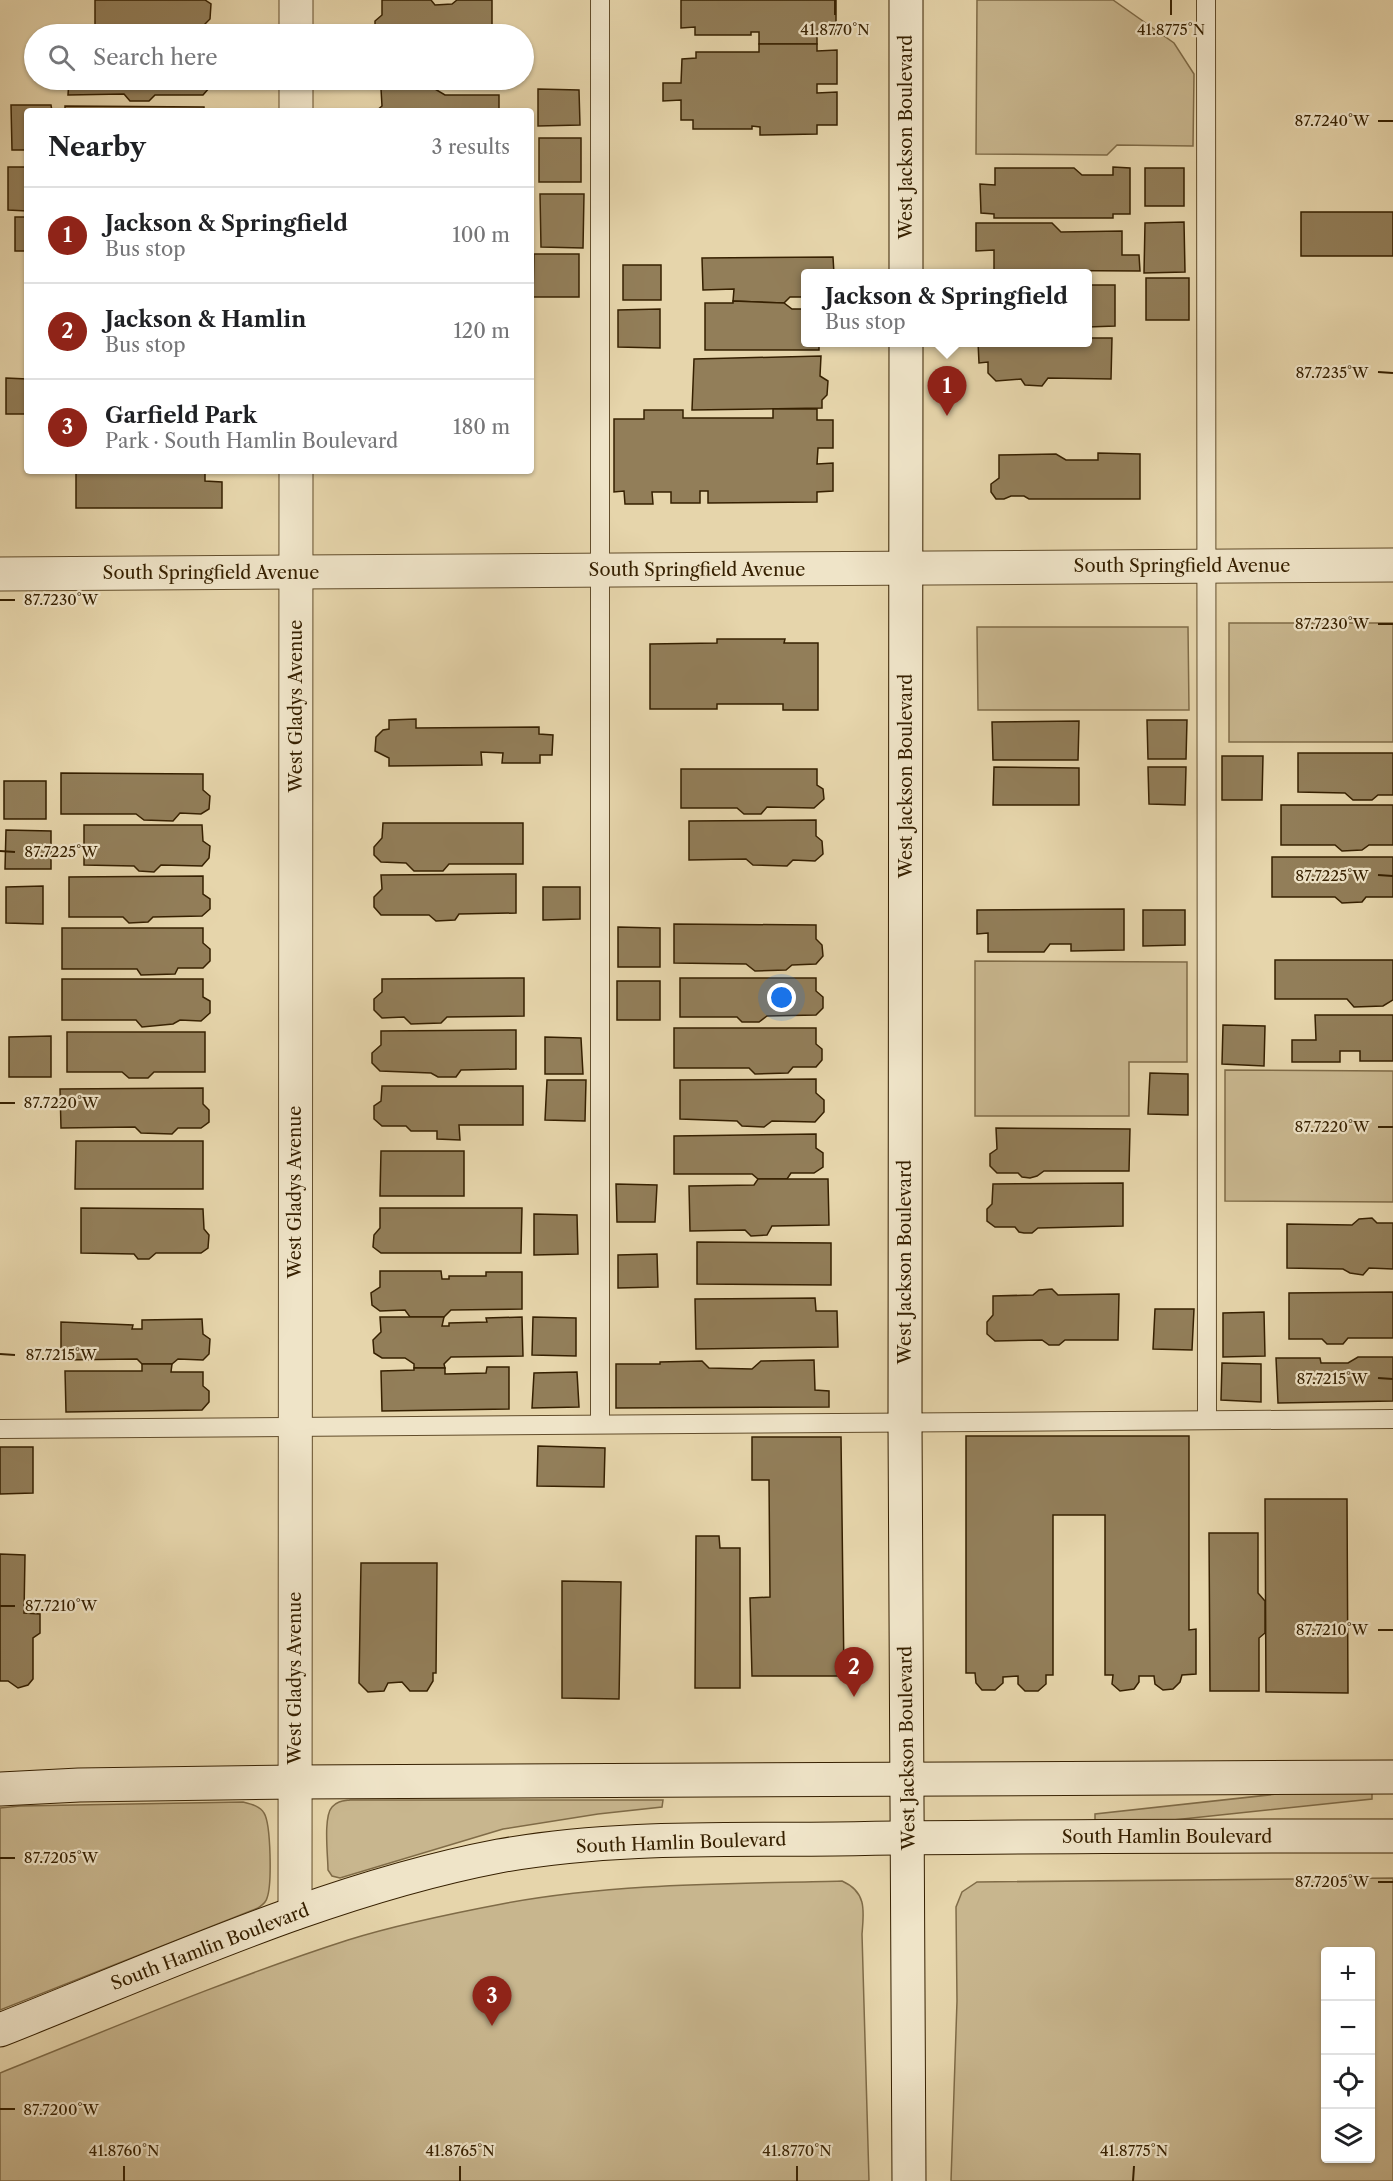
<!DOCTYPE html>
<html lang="en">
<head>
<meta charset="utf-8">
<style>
	:root { --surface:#fff; --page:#f2f2f2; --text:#202124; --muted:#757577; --line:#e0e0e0; --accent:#8f2418 }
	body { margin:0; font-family:"Libre Caslon Text",serif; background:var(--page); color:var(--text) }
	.controls { position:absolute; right:18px; bottom:18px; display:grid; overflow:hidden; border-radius:6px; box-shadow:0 2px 4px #0004 }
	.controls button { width:54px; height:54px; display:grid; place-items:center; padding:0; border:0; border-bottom:2px solid var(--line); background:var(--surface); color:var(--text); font:30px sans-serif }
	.you { position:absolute; left:782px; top:998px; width:21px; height:21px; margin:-15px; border:4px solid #fff; border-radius:50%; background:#1a73e8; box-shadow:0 0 0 9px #1a73e833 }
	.badge { display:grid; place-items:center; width:39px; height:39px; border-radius:50%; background:var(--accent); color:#fff; font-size:20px; font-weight:700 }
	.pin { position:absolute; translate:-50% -50px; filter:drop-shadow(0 2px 3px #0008) }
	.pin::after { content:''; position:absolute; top:32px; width:21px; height:18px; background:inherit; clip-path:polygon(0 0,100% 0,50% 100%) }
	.popup { position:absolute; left:801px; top:269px; width:291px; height:78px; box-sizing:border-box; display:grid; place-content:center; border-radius:6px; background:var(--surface); filter:drop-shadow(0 2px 4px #0005); font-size:20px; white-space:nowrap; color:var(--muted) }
	.popup b { font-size:22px; color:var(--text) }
	.popup::after { content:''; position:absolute; left:50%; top:100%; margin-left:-12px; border:12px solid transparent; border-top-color:var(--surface) }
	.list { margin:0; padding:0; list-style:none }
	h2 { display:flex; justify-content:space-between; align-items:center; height:78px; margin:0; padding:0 24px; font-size:26px }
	h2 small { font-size:20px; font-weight:400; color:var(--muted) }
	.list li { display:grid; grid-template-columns:39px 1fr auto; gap:18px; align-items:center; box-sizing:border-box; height:96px; padding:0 24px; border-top:2px solid var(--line) }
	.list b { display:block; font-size:22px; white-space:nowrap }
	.list p { margin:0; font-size:20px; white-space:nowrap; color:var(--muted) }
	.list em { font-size:20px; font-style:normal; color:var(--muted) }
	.icon { flex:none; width:33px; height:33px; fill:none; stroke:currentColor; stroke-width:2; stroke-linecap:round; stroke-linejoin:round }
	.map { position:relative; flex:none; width:1393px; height:2181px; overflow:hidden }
	.search { position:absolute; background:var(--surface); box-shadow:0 2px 4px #0004; left:24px; top:24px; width:510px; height:66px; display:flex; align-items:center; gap:15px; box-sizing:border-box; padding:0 21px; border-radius:33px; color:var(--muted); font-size:22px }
	.panel { position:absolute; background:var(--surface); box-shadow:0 2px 4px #0004; left:24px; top:108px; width:510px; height:366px; border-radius:6px }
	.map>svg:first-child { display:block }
	.green { fill:#c8b68e; stroke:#7f6b47; stroke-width:1.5; fill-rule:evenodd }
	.building { fill:#927e59; stroke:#362000; stroke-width:1.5 }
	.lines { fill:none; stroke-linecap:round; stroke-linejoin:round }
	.lane-casing { stroke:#624d2b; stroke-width:20 }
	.street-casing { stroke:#624d2b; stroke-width:35 }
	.secondary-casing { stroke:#362000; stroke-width:35 }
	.lane { stroke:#efe4c8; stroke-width:18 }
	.street { stroke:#efe4c8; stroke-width:33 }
	.secondary { stroke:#efe4c8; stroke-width:33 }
	.ticks { fill:none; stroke:#362000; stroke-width:2 }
	.labels { text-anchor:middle; stroke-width:4.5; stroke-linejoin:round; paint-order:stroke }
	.street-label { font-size:18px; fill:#362000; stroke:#efe4c8 }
	.ticks-label { font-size:15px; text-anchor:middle; fill:#362000; stroke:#efe4c8; stroke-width:4.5; stroke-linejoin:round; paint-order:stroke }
</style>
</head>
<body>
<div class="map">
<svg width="1393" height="2181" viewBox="0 0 1393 2181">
	<rect width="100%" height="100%" fill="#e6d5ab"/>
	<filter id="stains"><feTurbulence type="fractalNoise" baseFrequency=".00333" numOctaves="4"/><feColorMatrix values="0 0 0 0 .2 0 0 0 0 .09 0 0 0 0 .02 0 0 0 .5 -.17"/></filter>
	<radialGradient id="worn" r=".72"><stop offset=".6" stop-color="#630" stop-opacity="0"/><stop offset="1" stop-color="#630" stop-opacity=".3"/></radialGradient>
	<!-- green -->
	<g class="green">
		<path d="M977,0h136l61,43 20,31 -1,72 -76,-1 -10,10 -131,-1z"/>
		<rect x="1229" y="623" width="164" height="119"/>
		<path d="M977,627h211l1,83h-211z"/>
		<path d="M975,961l212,1v100h-58v54h-154z"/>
		<path d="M1225,1070l168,1v131l-168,-1z"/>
		<path d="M1296,1792h76v7l-199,21h-78v-6z"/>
		<path d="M350,1800h313l-1,7 -64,7 -95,15 -163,49 -8,-2 -4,-6c0,-14 -5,-53 4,-63 5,-6 11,-6 18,-7z"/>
		<path d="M243,1802c8,2 17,4 21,11 7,11 8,72 3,85 -1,5 -5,7 -9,10l-258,102v-202l20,-2z"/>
		<path d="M1393,1878v303h-442l6,-180 -1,-94 6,-15 15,-10zM1326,1952h44v206h-44z"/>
		<path d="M842,1881c25,11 22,30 20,53l7,247h-869v-108c115,-46 230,-95 348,-133 51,-16 106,-27 159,-37 110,-20 224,-19 335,-22z"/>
	</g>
	<!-- building -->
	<g class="building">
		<path d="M95,0h110l6,4 -1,15 -6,6v9h-109z"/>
		<path d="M382,0h49l4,5 17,-1 5,-4h35v34h-114l-3,-4v-9l7,-6z"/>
		<path d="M681,0h155v34h-19v10h-58v-12h-8v3h-56v-8l-14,1z"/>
		<path d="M759,44h58v7l20,-1v34h-20v9l20,-1v33h-20v9l-57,1v-8l-8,-1v3h-59v-9h-12v-20l-18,1v-18h18l1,-24 14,-1v-6h63z"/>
		<path d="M69,80h141v7l-7,8h-48l-6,6h-19l-6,-7 -56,1z"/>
		<path d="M380,80h113v8l-30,1 -6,-6 -17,-1 -5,7h-54z"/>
		<path d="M381,89h54l10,6h54v16h-123l6,-5z"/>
		<path d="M538,89l41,1 1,35 -42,1z"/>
		<path d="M11,105h40l1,6h-25v39h-15z"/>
		<path d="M65,106l139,1v4h-139z"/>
		<rect x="539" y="138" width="42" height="44"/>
		<path d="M8,167h19v44l-19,-1z"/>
		<path d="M1113,167l17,1v46h-17v4h-119v-4l-13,-1 -1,-29 15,1v-17h79l8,7h31z"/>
		<rect x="1145" y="168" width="39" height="38"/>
		<path d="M540,194h44l-1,54 -42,-1z"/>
		<rect x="1301" y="212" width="92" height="44"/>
		<rect x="15" y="217" width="12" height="34"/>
		<path d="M1184,222l1,50 -41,1 1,-50z"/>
		<path d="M976,223h76l9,9 61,-1v24h17l1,16 -146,-1v-20l-18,1z"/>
		<path d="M534,254h45v43h-46z"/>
		<path d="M833,257l1,17h-28v23h-16l-6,6 -51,-2 1,-12 -31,1 -1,-32z"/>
		<rect x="623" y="265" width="38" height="35"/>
		<rect x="1146" y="278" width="43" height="42"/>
		<path d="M1088,285h27v41l-27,1z"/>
		<path d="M733,301l51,2 8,6h14v33h13v8h-114v-47h28z"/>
		<path d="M660,309v39l-42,-1v-37z"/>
		<path d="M1088,338h24l-1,41 -63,-1 -6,8 -17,-1 -4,-6 -25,2 -8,-8v-11l-9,1 -1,-21h110z"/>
		<path d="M821,356l-1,20 8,5 -1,14 -5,5v8l-130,2 2,-51z"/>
		<path d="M6,378l21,1v35h-21z"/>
		<path d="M773,409h44v11h16v28h-15l-1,16 16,-1v28l-16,1v10l-109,1v-12h-8v12h-29v-11h-19l1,12h-28l-1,-13 -10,1v-73h30v-9h39v8h90z"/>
		<path d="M1098,453l42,1v45h-111l-5,-3h-13l-7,3h-8l-5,-7v-8l8,-6v-23l57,-1 10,6h32z"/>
		<path d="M76,471h129v10l17,1v26h-146z"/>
		<path d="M717,639h68l-1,4h34v67h-35v-6h-66v5h-67v-65l67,-1z"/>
		<path d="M416,719v9l123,-1v7l14,1 -1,20h-12v8h-38l1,-10 -22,-1 1,13 -93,1v-8l-14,-7 1,-14 7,-7 6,-1v-9z"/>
		<path d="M1147,720h40l-1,39h-38z"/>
		<path d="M1079,721l-1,39h-85l-1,-38z"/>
		<path d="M1298,753h95v42h-15l-6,5h-19l-8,-7 -47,-1z"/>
		<path d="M1222,756h41l-1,44h-40z"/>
		<path d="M994,767l85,1v37h-86z"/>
		<path d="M1148,767h38l-1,38 -36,-1z"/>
		<path d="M681,769h136v16l6,4 1,10 -10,9 -47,-1 -6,7h-17l-7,-6h-56z"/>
		<path d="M61,773l142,1v16l7,6 -1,13 -8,5 -21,-1 -7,8 -29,-1 -8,-6h-75z"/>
		<rect x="4" y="781" width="42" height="38"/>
		<path d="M1281,805h112v40h-24l-7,5 -20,1 -7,-6h-54z"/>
		<path d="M816,820v16l6,5 1,13 -8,7 -22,-1 -6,6 -34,-1 -7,-6 -57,1v-39z"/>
		<path d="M383,823h140v41h-74l-6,7h-29l-8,-8 -25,-1 -7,-7v-8l8,-9z"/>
		<path d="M84,825h118l1,16 7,5 -1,12 -7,8 -41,-1 -7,7 -15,-1 -5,-5 -50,-1z"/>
		<path d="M6,830l45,1v38h-46z"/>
		<path d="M1272,857h121v40h-27l-4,5 -20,1 -7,-6h-63z"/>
		<path d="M516,874v39l-57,1 -4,6 -19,1 -7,-6h-48l-7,-8v-10l8,-8 -1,-14z"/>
		<path d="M203,876v18l7,5v10l-8,7 -49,1 -5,5 -19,1 -6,-6h-54v-40z"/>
		<path d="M43,886v38l-37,-1v-36z"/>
		<path d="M543,887h37v32l-37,1z"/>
		<path d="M1124,909v41l-53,1v-7h-21l-6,8h-56v-19l-11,1v-24z"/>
		<path d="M1143,910h42v35l-42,1z"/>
		<path d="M674,924l142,1v14l6,6 1,11 -7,8 -24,1 -6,5 -31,1 -9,-7 -72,-1z"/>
		<path d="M618,927l42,1v39h-42z"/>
		<path d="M62,928h141v15l7,6v12l-7,7h-25l-3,6 -34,1 -4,-6h-75z"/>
		<path d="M1275,960h118v40l-10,6 -29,1 -7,-8h-72z"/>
		<path d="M524,978v38l-77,1 -6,6 -30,1 -7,-7 -22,1 -8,-8v-11l8,-7v-13z"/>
		<path d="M680,978h136v13l7,6v11l-7,7 -49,1 -8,6h-17l-5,-5h-57z"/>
		<path d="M62,979h141v18l7,4v12l-9,8 -21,-1 -7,4 -31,3 -6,-7h-74z"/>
		<rect x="617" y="981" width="43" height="39"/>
		<path d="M1315,1015h78v46h-33v-10h-20v11h-48v-22h24z"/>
		<path d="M1223,1025l42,1 -1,40 -42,-2z"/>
		<path d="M674,1028h142v16l6,5v11l-6,7h-23l-5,6 -33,1 -6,-6h-75z"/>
		<path d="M516,1030v39l-55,1 -5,7h-18l-7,-4 -51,-2 -8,-8v-10l9,-8v-14z"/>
		<path d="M67,1032h138v40h-51l-6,6h-19l-7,-6h-55z"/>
		<path d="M51,1036v41h-42v-40z"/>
		<path d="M545,1037l36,1 2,36h-38z"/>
		<path d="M1150,1073l38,1v41l-40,-1z"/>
		<path d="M816,1079v14l8,7v12l-9,10 -43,-1 -8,6 -22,-1 -5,-5 -57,-2v-39z"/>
		<path d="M547,1080h39l-1,41 -40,-1z"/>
		<path d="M382,1086h141v39h-64l1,15 -23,-1v-8h-26l-5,-5h-24l-8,-7v-13l7,-5z"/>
		<path d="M203,1088v16l6,6v12l-8,6h-23l-6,6 -31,-1 -6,-6 -74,1 -1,-39z"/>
		<path d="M996,1128l134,1 -1,42h-85l-7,5 -7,2 -8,-1 -4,-4h-21l-7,-7v-12l7,-5z"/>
		<path d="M816,1134v14l7,5v14l-9,6h-23l-4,6h-29l-6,-5h-78v-38z"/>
		<path d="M76,1141h127v48h-128z"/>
		<path d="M381,1151h83v45h-84z"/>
		<path d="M758,1179h70l1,46 -57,1 -5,9 -16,1 -6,-6 -55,1 -1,-45 65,-1z"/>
		<path d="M1123,1183v43l-85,2 -6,5h-8l-5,-1 -4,-5h-20l-8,-6v-12l5,-5 1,-20z"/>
		<path d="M616,1184l41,1 -2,37h-38z"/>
		<path d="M81,1208l122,1 1,20 5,6 -1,13 -7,5h-45l-7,6h-11l-4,-5 -53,-1z"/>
		<path d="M380,1208h142l-1,45h-140l-8,-6 1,-12 6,-7z"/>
		<path d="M534,1214l43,1 1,39 -44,1z"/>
		<path d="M1372,1218l5,5h16v46l-24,-1 -6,7 -13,-2 -7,-4 -56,-1v-44l65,1 7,-6z"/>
		<path d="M697,1242l134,1v42l-134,-1z"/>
		<path d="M657,1254l1,33 -40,1v-33z"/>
		<path d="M380,1271h61l1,8h7v-3h37v-4h36v37l-71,1 -7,7h-34l-5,-7 -25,1 -8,-6 -1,-12 9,-6z"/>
		<path d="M1052,1289l6,6 61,-1 -1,46h-53l-6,5h-10l-7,-5 -47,1 -8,-7v-12l6,-7v-19l40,-1 6,-5z"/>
		<path d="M1393,1292v46h-45l-5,6h-16l-5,-5h-33v-46z"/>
		<path d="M815,1298l1,13h21l1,36 -142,2 -1,-50z"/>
		<path d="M1155,1309h39l-2,41 -39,-1z"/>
		<path d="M1264,1312l1,44 -42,1v-44z"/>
		<path d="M380,1317h64l-2,9h7v-3l38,-1 -1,-4 36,-1 1,39 -72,1 -7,7 1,4h-31v-4l-9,-6h-23l-8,-5 -1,-13 8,-8z"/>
		<path d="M533,1317l43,1v38l-44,-1z"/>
		<path d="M202,1319l1,15 7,5 -1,15 -6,6 -25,-1 -6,5h-30l-5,-5 -76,1v-38l72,3 -1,4h10v-9z"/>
		<path d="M1358,1357h35v44l-115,2 -2,-45h44l1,5h27z"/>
		<path d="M814,1360l1,30 14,1v16l-213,1v-44h44v-2l42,-1 7,7 43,1 9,-8z"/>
		<path d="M1222,1363l39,1v38l-40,-2z"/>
		<path d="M142,1364h30l-1,8h32v14l6,5v11l-7,8 -136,2 -1,-41h77z"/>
		<path d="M487,1367h22v42l-127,2 -1,-40 33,-1v-2h31v6l41,-1z"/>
		<path d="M577,1372l2,35 -47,1 2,-35z"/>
		<path d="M966,1436h223v194l7,-1v45l-14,1 -2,7 -7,7 -10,1 -8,-6 -1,-8h-15v6l-5,7 -14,2 -8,-7 1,-9h-8v-160h-52v160h-7v9l-8,7h-13l-7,-7v-8l-15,1v6l-8,7h-13l-6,-7 -1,-10h-9z"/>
		<path d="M752,1437h89l3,239h-92l-2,-78 20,-1 -1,-117h-17z"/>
		<path d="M538,1446l67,2 -1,39 -67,-1z"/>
		<path d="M0,1447h33v46l-33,1z"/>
		<path d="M1265,1499h82l1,194 -82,-1z"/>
		<path d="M1209,1533h49v60l7,8v32l-6,5v53h-49z"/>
		<path d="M696,1536h23l1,12h20v140h-45z"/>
		<path d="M0,1554l25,1 -1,58 16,1v19l-7,5v41l-5,6 -10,3 -10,-7h-8z"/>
		<path d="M361,1563h76l-1,110h-3v8l-6,10h-17l-8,-9 -14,1 -4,8 -16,1 -9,-9z"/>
		<path d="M562,1581l59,1 -2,117 -57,-1z"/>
	</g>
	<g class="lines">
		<defs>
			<g id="lane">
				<path d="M1206,0l1,1420"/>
				<path d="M600,1424v-1424"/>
				<path d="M0,1429l1393,-10"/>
			</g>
			<g id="street">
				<path d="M296,34v-34"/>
				<path d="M296,111v-31"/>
				<path d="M0,574l1393,-9"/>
				<path d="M295,1913l1,-1442"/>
			</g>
			<g id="secondary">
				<path d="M906,0v274"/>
				<path d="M906,342l-1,1081 4,758"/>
				<path d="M0,1789l79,-4 216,-3 1098,-5"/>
				<path d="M0,2030c162,-64 327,-141 499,-174 111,-20 224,-16 336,-17 186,-3 372,-3 558,-3"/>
			</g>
		</defs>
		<!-- lane casing -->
		<use href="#lane" class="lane-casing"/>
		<!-- street casing -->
		<use href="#street" class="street-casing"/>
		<!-- secondary casing -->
		<use href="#secondary" class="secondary-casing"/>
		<!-- lane -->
		<use href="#lane" class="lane"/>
		<!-- street -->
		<use href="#street" class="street"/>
		<!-- secondary -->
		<use href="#secondary" class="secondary"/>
	</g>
	<!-- ticks -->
	<path class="ticks" d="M835,15v-15M1171,15v-15M1378,121h15M1378,372l15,1M0,600h15M1378,624h15M0,851l15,1M1378,875l15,1M0,1103h15M1378,1127h15M0,1354l15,1M1378,1378l15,1M0,1606h15M1378,1630h15M0,1858h15M1378,1882h15M0,2109h15M124,2181v-15M460,2181v-15M797,2181v-15M1133,2181l1,-15"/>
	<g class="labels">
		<!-- street labels -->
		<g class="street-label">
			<text transform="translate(906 137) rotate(-90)" y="6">West Jackson Boulevard</text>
			<text x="1182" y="572">South Springfield Avenue</text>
			<text x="697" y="576">South Springfield Avenue</text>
			<text x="211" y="579">South Springfield Avenue</text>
			<text transform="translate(296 706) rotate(-90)" y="6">West Gladys Avenue</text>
			<text transform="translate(906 776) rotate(-90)" y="6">West Jackson Boulevard</text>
			<text transform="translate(295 1192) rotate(-90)" y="6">West Gladys Avenue</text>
			<text transform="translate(905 1262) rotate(-90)" y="6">West Jackson Boulevard</text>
			<text transform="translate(295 1678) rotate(-90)" y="6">West Gladys Avenue</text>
			<text transform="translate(907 1748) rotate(-91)" y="6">West Jackson Boulevard</text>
			<text x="1167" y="1843">South Hamlin Boulevard</text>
			<text transform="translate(681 1843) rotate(-2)" y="6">South Hamlin Boulevard</text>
			<text transform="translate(210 1947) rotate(-21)" y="6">South Hamlin Boulevard</text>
		</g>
	</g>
	<g class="ticks-label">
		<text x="835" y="35">41.8770°N</text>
		<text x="1171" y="35">41.8775°N</text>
		<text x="1332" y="126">87.7240°W</text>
		<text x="1332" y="378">87.7235°W</text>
		<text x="61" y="605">87.7230°W</text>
		<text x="1332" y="629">87.7230°W</text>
		<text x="61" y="857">87.7225°W</text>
		<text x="1332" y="881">87.7225°W</text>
		<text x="61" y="1108">87.7220°W</text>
		<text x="1332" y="1132">87.7220°W</text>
		<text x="61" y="1360">87.7215°W</text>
		<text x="1332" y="1384">87.7215°W</text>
		<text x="61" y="1611">87.7210°W</text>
		<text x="1332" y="1635">87.7210°W</text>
		<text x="61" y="1863">87.7205°W</text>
		<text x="1332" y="1887">87.7205°W</text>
		<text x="61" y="2115">87.7200°W</text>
		<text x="124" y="2156">41.8760°N</text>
		<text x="460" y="2156">41.8765°N</text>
		<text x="797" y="2156">41.8770°N</text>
		<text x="1134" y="2156">41.8775°N</text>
	</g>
	<rect width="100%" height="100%" filter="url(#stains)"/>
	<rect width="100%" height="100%" fill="url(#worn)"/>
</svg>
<div class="controls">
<button>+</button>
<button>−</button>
<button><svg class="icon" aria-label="locate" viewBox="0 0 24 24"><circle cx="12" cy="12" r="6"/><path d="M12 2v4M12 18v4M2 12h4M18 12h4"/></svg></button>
<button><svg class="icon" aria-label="layers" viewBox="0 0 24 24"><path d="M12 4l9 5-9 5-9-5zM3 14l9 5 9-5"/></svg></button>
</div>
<div class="you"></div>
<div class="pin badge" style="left:947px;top:416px">1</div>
<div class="popup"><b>Jackson &amp; Springfield</b>Bus stop</div>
<div class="pin badge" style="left:854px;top:1697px">2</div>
<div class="pin badge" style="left:492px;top:2026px">3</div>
<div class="search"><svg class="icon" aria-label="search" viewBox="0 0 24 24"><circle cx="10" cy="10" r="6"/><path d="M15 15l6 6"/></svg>Search here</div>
<section class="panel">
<h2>Nearby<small>3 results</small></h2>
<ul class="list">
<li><span class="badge">1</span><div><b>Jackson &amp; Springfield</b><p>Bus stop</p></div><em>100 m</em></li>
<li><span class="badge">2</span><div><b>Jackson &amp; Hamlin</b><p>Bus stop</p></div><em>120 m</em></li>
<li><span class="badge">3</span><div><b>Garfield Park</b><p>Park · South Hamlin Boulevard</p></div><em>180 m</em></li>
</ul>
</section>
</div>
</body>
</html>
